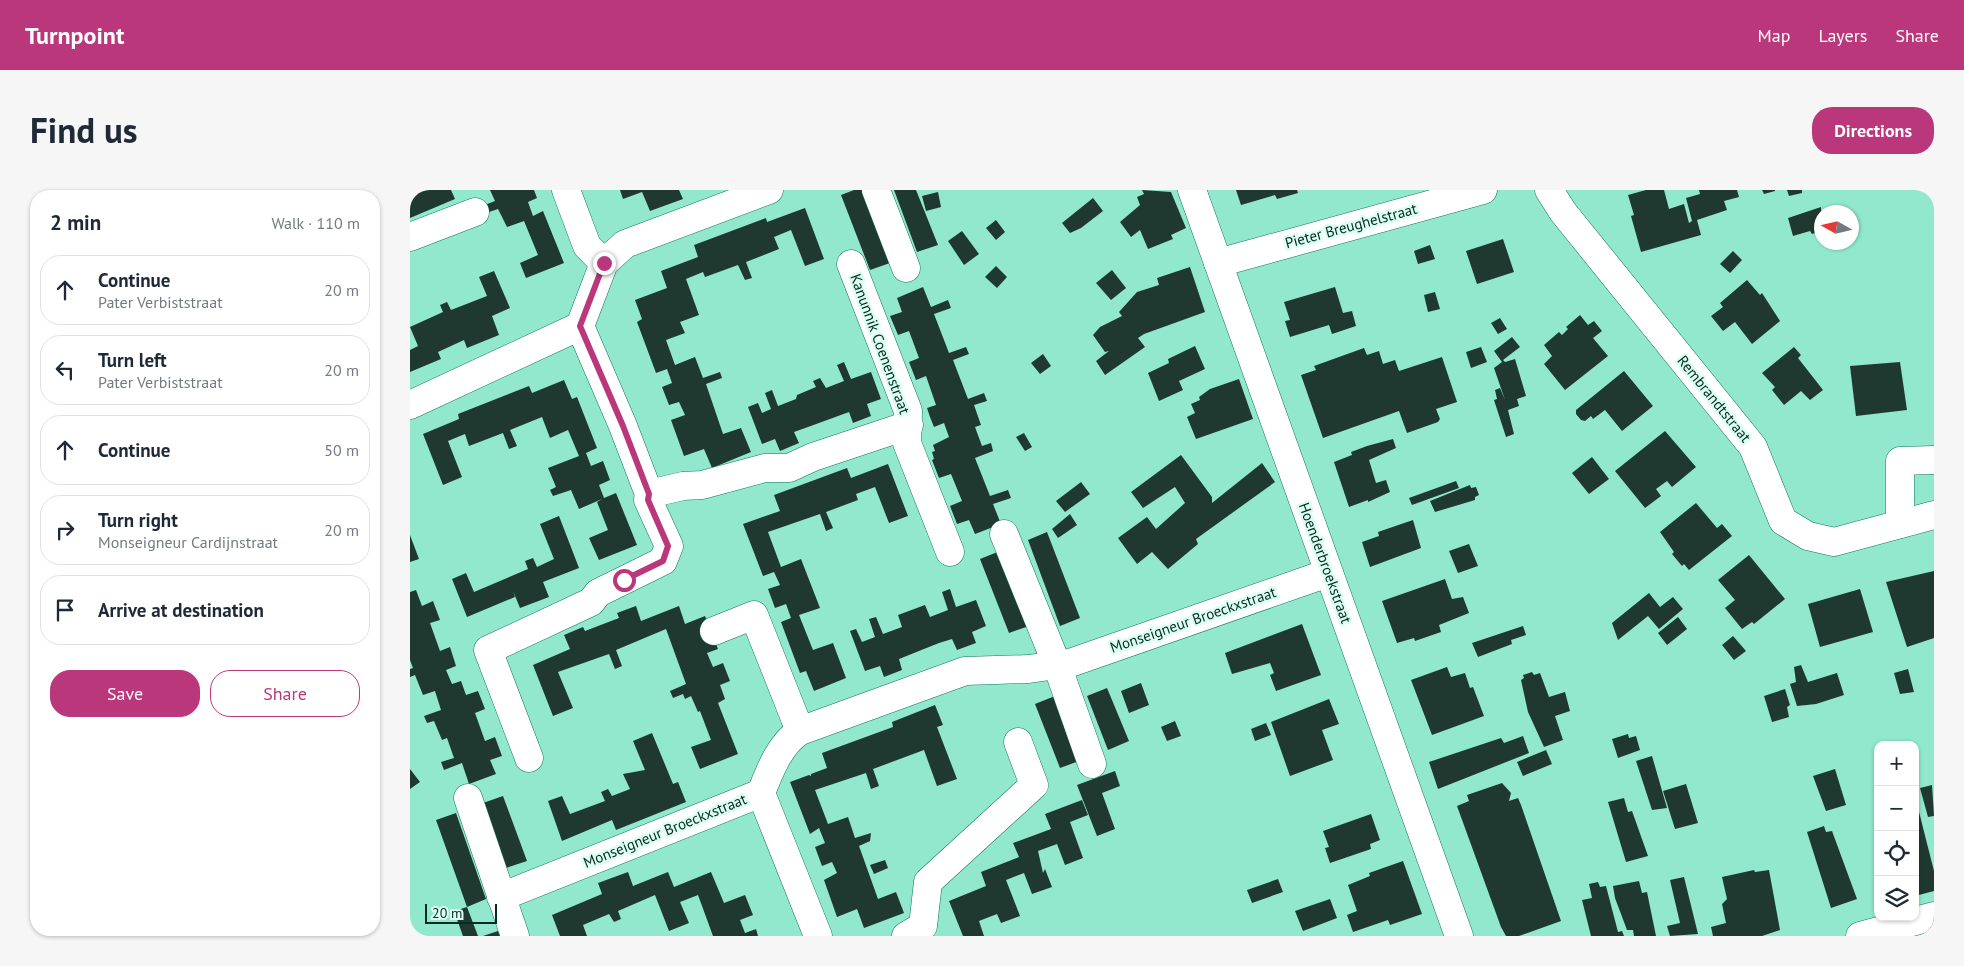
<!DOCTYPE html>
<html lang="en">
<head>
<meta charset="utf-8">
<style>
	:root { --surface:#fff; --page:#f6f6f7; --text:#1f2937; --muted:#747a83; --line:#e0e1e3; --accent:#bb377c }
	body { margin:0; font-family:"PT Sans",sans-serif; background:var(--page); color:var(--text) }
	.controls { position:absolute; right:15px; bottom:15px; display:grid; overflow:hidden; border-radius:10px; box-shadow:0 1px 4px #0004 }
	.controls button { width:45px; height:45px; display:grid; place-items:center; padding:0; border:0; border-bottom:1px solid var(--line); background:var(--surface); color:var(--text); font:25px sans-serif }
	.compass { position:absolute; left:1404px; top:15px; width:45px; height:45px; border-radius:50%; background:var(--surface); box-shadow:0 1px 4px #0004; rotate:278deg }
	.scale { position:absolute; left:15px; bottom:12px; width:72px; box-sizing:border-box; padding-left:5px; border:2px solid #052c23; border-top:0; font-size:14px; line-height:18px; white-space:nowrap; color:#052c23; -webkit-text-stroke:4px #dcfdf2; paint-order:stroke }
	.stop { position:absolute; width:15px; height:15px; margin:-11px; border:4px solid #bb377c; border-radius:50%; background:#fff }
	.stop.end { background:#bb377c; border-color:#fff; box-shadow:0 1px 5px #0008 }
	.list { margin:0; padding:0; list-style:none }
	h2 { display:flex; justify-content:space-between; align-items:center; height:65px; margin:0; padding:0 20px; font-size:21px }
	h2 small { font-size:16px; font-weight:400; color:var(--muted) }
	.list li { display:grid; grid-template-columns:32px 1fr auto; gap:15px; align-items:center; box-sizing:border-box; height:70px; margin:0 10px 10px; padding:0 10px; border:1px solid var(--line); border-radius:20px }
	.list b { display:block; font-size:19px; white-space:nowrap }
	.list p { margin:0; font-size:16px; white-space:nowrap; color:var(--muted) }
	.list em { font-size:16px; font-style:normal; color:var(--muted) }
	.actions { display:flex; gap:10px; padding:15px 20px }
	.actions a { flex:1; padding:11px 0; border:1px solid var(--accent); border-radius:20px; text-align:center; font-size:18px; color:var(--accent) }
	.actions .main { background:var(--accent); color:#fff }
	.icon { flex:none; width:28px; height:28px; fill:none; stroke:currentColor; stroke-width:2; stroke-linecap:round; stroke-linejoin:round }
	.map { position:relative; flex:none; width:1524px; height:746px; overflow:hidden; border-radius:20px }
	header { display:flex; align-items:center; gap:30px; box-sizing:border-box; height:70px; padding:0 25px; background:var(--accent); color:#fff }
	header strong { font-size:24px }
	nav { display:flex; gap:28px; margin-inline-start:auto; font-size:18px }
	.intro { display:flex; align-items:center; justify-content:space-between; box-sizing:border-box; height:120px; padding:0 30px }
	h1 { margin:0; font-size:35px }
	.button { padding:12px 22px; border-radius:20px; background:var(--accent); color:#fff; font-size:18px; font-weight:700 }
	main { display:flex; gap:30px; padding:0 30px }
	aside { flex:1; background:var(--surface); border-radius:20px; box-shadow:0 1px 4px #0004 }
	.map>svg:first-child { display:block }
	.building { fill:#1f3830 }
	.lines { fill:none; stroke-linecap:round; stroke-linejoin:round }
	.minor-casing { stroke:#11765f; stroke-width:29 }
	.minor { stroke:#fff; stroke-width:28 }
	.route { stroke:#bb377c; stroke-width:6 }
	.labels { text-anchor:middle; stroke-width:5; stroke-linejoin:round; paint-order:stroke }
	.street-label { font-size:15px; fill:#052c23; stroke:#dcfdf2 }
</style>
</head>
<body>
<header>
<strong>Turnpoint</strong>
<nav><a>Map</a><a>Layers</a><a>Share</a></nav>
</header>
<div class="intro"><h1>Find us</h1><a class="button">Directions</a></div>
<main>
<aside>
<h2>2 min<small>Walk · 110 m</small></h2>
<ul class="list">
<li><svg class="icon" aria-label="ahead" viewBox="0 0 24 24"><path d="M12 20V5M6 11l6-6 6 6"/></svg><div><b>Continue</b><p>Pater Verbiststraat</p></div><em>20 m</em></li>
<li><svg class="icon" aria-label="left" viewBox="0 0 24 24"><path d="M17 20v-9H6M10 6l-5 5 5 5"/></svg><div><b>Turn left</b><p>Pater Verbiststraat</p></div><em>20 m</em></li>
<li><svg class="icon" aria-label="ahead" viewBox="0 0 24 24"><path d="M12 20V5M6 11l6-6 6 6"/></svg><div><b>Continue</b></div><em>50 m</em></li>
<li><svg class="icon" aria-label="right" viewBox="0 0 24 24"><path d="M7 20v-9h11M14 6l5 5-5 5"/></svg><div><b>Turn right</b><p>Monseigneur Cardijnstraat</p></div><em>20 m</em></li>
<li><svg class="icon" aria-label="arrive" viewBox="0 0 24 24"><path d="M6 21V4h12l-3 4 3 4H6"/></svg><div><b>Arrive at destination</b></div></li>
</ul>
<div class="actions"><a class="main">Save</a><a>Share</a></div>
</aside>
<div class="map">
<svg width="1524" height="746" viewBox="0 0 1524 746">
	<rect width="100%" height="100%" fill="#91e8cd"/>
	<!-- building -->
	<g class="building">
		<path d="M0,0h41l4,9 -45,19z"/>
		<path d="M80,0h44l3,8 -9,4 5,14 10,-5 21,52 -38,15 -6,-15 18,-8 -14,-34 -17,6 -9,-18 -18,6 -3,-7 18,-7z"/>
		<path d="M210,0h59l4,9 -33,12 -8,-19 -19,7z"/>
		<path d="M444,0h8l28,73 -20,7 -29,-75z"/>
		<path d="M484,0h22l22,55 -21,7z"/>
		<path d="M732,0l29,2 15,36 -15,7 2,4 -25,10 -8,-19 -9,7 -11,-15 20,-17 -3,-8 7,-3z"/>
		<path d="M826,0h61l1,3 -21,6 -2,-4 -34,10z"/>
		<path d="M1236,0h18l5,19 15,-5 5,19 3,-2 -6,-23 14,-4 -1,-4h38l2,7 -15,4 3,9 -30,10 4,15 -60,17 -10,-36 3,-1 -6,-20z"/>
		<path d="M1352,0h13v1l-11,3z"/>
		<path d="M1377,0h15v3l-13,3z"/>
		<path d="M528,2l3,15 -15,4 -4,-15z"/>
		<path d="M683,8l10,13 -22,17 -11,5 -8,-10z"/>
		<path d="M1411,17l1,24 -10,3 -2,-3 -17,5 -5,-18z"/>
		<path d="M395,18l19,51 -19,7 -14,-36 -17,7 5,12 -33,13 6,16 -7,2 -7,-15 -33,12 -2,-5 -17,7 13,36 -19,7 5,11 -19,7 9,25 20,-8 8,21 17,-6 2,6 -16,6 17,50 18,-6 10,24 -39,16 -8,-19 -20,7 -13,-36 14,-5 -6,-13 -10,3 -7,-18 10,-4 -5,-14 -11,4 -19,-51 5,-3 -7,-19 32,-12 -6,-17 37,-14 -4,-12 72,-27 1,4z"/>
		<path d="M586,30l9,12 -9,8 -10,-12z"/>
		<path d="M552,41l17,23 -15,11 -16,-24z"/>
		<path d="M1093,49l11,33 -37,12 -11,-33z"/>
		<path d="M1020,55l5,14 -17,5 -4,-13z"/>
		<path d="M1323,61l9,9 -12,13 -10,-9z"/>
		<path d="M586,76l11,11 -10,11 -12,-11z"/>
		<path d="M780,77l15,45 -61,22 -6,4 7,9 -40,28 -9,-14 13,-10 -4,1 -12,-17 7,-8 22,-11 -3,-4 18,-20 22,-7 -2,-7z"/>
		<path d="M702,80l14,18 -15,12 -15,-17z"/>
		<path d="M84,81l16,37 -18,8 7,19 -32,13 -3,-8 -26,12 3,7 -31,13v-22l8,-4 -8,-19 33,-15 -3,-7 7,-3 4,8 36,-14 -8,-19z"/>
		<path d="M1337,90l13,15 2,-2 18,28 -28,23 -17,-22 -12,9 -12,-15 12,-9 -3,-4z"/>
		<path d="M513,97l8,20 17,-7 3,8 -17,6 15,39 17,-6 3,7 -16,6 15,39 16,-6 3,8 -13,4 7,20 -6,2 7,19 9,-3 2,8 -18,7 15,38 18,-6 3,8 -18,6 8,20 -26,10 -6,-14 -12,4 -7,-18 12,-5 -11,-27 -12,4 -7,-18 2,-1 -2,-7 3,-1 -2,-6 16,-8 -5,-14 -10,4 -4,-10 -3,-9 9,-3 -10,-29 -10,4 -7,-18 10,-4 -10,-27 -11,4 -8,-19 12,-4 -5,-14z"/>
		<path d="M925,97l8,26 9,-2 4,15 -24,8 -3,-9 -39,12 -5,-16 5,-1 -6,-18z"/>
		<path d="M1025,102l5,17 -12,3 -4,-17z"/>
		<path d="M1170,125l8,10 6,-4 8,10 -9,7 15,18 -43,34 -21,-26 8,-8 -8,-11 15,-13 3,3 6,-6 -2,-2z"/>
		<path d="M1090,128l7,11 -9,5 -7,-11z"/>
		<path d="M1102,147l8,10 -17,13 2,2 10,-3 11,37 -9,3 2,7 -11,4 6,24 -8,3 -12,-37 3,-1 -2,-9 5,-2 5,12 -11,-32 8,-6 -8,-11z"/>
		<path d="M785,156l10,23 -26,12 4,9 -24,11 -11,-28 21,-10 -1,-4z"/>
		<path d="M1071,157l6,15 -16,6 -5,-16z"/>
		<path d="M1384,157l7,8 -3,3 25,32 -13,10 -9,-9 -17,14 -12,-15 3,-3 -13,-14z"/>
		<path d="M954,158l3,7 12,-4 4,13 12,-4 4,11 43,-14 15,45 -21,7 4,10 -2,3 -31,11 -8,-22 -76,27 -22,-63 15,-5 -2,-4z"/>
		<path d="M633,164l8,12 -11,8 -9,-11z"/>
		<path d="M434,172l7,17 20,-7 10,27 -14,5 4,12 -18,7 -4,-11 -41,15 -14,5 5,11 -19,8 -5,-12 -13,5 -14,-37 10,-4 4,10 9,-4 -6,-16 7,-3 6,16 18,-7 1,-4 19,-8 -3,-6 7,-3 6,10 18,-7 -7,-16z"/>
		<path d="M1490,172l7,48 -51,6 -6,-50z"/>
		<path d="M1214,181l29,35 -31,25 -17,-21 -12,9 -2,-3 -6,5 -4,-1 -5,-6v-4z"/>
		<path d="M829,189l14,40 -57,20 -9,-22 8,-4 -4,-9 9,-4 -1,-3 11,-8z"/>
		<path d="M154,190l8,19 5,-2 20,51 -11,5 5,13 12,-5 7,19 -11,5 5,13 12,-5 21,52 -38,15 -10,-22 19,-8 -11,-28 5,-3 -23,10 -8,-19 -18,6 -3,-6 6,-3 -8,-19 31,-12 -11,-26 -18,8 -8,-21 -32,13 7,16 -8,3 -6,-16 -34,13 -4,-12 -17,7 14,36 -19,8 -20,-51 36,-15 -1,-5 71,-28 3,7z"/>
		<path d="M1255,241l31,36 -24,20 -5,-6 -11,8 5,7 -16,12 -30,-37z"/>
		<path d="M614,243l8,14 -7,4 -9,-14z"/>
		<path d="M983,249l3,9 -27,12 7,23 10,-3 4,12 -22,10v-2l-19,7 -15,-45 18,-7 -1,-3 16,-6z"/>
		<path d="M771,265l31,42v6l50,-40 13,19 -79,57 2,5 -30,25 -16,-17 -15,12 -19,-26 29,-21 9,12 29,-26 -10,-16 -32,21 -12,-16z"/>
		<path d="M1182,267l17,22 -20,15 -17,-21z"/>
		<path d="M478,274l20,52 -19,7 -14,-36 -19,7 2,6 -32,12 7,16 -7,3 -6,-17 -52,18 13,35 20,-8 19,49 -21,7 14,35 20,-7 13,35 -32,13 -8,-20 -6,2 -19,-51 10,-4 -5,-14 -11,4 -7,-19 12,-4 -6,-13 -11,4 -20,-52 37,-13 -6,-16 73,-27 4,10z"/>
		<path d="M1046,291l3,7 -47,17 -3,-7z"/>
		<path d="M671,292l9,12 -25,18 -9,-11z"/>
		<path d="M1060,295l1,3 5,-1 3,8 -4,2v3l-40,12 -5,-11z"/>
		<path d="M1286,313l21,25 5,-4 10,12 -43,34 -5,-6 -2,2 -10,-12 2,-2 -14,-20z"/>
		<path d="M660,324l7,11 -19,13 -6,-9z"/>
		<path d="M149,326l20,52 -36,14 6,15 -29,11 -7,-17 2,6 -48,20 -15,-38 14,-6 8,19 54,-23 -3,-8 8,-3 4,9 17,-8 -14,-35z"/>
		<path d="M1003,330l8,28 -51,19 -8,-25 17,-6 -1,-4z"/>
		<path d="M637,342l33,86 -20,8 -32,-86z"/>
		<path d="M0,345l9,24 -9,3z"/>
		<path d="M1059,354l9,22 -20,7 -9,-22z"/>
		<path d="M590,361l29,75 -20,7 -29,-74z"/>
		<path d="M1339,365l36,44 -31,25 -2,-2 -10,7 -17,-21 10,-8 -17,-20z"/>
		<path d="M1524,381v67l-27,9 -21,-65z"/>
		<path d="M1035,389l7,20 11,-2 6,16 -30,12 2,7 -26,9 -1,-3 -17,5 -15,-42z"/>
		<path d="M540,399l6,18 20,-7 10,26 -14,6 4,11 -19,7 -5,-11 -13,4 -40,16 3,11 -18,7 -4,-11 -15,5 -15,-40 6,-2 6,13 13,-5 -6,-18 7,-2 7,17 19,-7 -4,-12 27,-10 5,12 18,-7 -6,-18z"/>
		<path d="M1450,399l13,43 -53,15 -12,-43z"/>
		<path d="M6,400l6,16 11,-5 7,19 -10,3 10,28 10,-4 6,19 -10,4 6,14 9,-3 5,14 12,-4 7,18 -10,4 10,28 10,-4 7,19 -12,4 6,14 -27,10 -7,-21 -18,7 -3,-8 13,-4 -7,-20 -5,2 -8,-19 -7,2 -3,-7 17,-6 -6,-19 -12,4 -8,-20 -5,2v-8l3,-1 -3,-8v-68z"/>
		<path d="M1239,403l11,14 13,-10 10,12 -24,20 -11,-13 -30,24 -6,-17z"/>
		<path d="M226,416l5,15 38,-15 6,18 20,-8 13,33 -11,4 6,14 10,-4 7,18 -10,4 5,14 -7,4 20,51 -38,15 -9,-22 20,-7 -11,-29 -2,1 -7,-16 -6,3 -2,-5 -10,4 -3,-7 16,-7 -20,-55 -50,21 6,16 -7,3 -6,-15 -51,18 15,36 -20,8 -20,-51 37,-16 -6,-14 19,-8 2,4 34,-13 -2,-5z"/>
		<path d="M1268,427l9,12 -20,16 -9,-12z"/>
		<path d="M892,434l19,51 -45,16 -6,-16 4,-2 -4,-10 -38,11 -7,-21z"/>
		<path d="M1113,436l3,9 -15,5 1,4 -34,13 -6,-14z"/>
		<path d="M1323,446l13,15 -12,9 -12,-15z"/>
		<path d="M1391,475l7,17 29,-9 7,22 -28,9 -19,2 -7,-22 6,-2 -2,-15z"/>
		<path d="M1037,477l4,10 14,-4 5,15 3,-1 11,29 -52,19 -21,-55z"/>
		<path d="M1498,479l6,23 -14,2 -6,-21z"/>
		<path d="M1122,482l2,3 6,-2 9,24 16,-5 5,19 -15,5 8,24 -19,7 -16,-35 -7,-32 3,-2 -1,-3z"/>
		<path d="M731,493l8,22 -20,8 -8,-22z"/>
		<path d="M697,498l22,53 -21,9 -21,-54z"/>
		<path d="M1375,499l5,16 -3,2 2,10 -17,5 -8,-26z"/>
		<path d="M645,506l24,65 -19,7 -25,-64z"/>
		<path d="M919,509l10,25 -17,6 11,30 -43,16 -19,-54z"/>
		<path d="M525,515l8,20 -6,2 20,52 -20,7 -13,-36 -51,19 6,17 -8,3 -5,-16 -51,17 13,34 20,-7 7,21 16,-5 -1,8 -11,5 19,53 18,-7 8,21 -40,15 -7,-19 -20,8 -13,-37 13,-7 -5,-11 -10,4 -7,-19 10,-4 -6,-15 -9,6 -20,-52 19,-7 2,1v-2l16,-6 -5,-15 71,-26 -1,-5z"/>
		<path d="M765,531l6,15 -14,5 -6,-14z"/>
		<path d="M856,533l5,12 -16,6 -4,-12z"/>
		<path d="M242,543l21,51 5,-2 8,20 -70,28 -4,-10 -50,21 -14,-40 14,-5 8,18 35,-13 -4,-9 7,-3 4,7 18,-7 -7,-15 22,-4 -12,-29z"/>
		<path d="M1218,544l1,4 7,-2 4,14 -22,8 -6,-19z"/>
		<path d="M1113,546l6,17 -91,36 -9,-27 72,-24 3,5z"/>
		<path d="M1136,560l6,14 -29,12 -6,-14z"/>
		<path d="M1242,566l15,52 -15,2 -16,-49z"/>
		<path d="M0,579l10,13 -10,7z"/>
		<path d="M1425,579l11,36 -20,6 -13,-35z"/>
		<path d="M705,581l5,15 -18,7 13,36 -18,7 -20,-51z"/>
		<path d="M1092,593l9,10 -2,8 9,-3 3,7 40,116 -42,15h-13l-5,-9 -44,-121 12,-5 -2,-6z"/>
		<path d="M1276,594l12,39 -23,6 -12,-38z"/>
		<path d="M1522,595l2,31 -6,1 -8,-29z"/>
		<path d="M93,606l24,65 -21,7 -23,-65z"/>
		<path d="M1214,608l4,14 4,-1 16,45 -22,6 -18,-60z"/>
		<path d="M672,610l6,15 -18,7 13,36 -18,7 -8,-21 -19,7 5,22 2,-4 7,18 -20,7 -8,-21 -18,7 14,36 -19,7 -4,-9 -18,7 5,15h-21l-14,-35 37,-15 -5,-14 38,-15 -6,-14 38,-14 -6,-15z"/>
		<path d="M1505,618h3l16,63v20l-19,5z"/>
		<path d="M46,623l30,86 -19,8 11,29h-15l-9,-25 13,-4 -31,-87z"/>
		<path d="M961,624l9,26 -10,4 1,5 -41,14 -5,-15 4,-1 -6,-16z"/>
		<path d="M1414,636l2,6 6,-1 25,68 -26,9 -24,-76z"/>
		<path d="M475,670l3,8 -14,6 -4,-9z"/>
		<path d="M993,671l19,53 -32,11 -2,-5 -35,12 -6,-17 10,-4 -9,-26 22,-9 -1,-3z"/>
		<path d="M1344,680l1,2 14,-2 11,60 -18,6h-49l-2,-9 15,-4 -4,-19 5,-5 -5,-22z"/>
		<path d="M218,682l5,14 35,-14 6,15 37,-15 13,31 21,-8 8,20 -13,5 5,13 11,-4 2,7h-45l-15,-41 -18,7 9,21 -20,8 -14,-36 -37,16 3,8 -7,3 -5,-8 -26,11 4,11h-27l-8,-21 50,-21 -4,-11z"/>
		<path d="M1274,687l14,57 -28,2 -3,-10 13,-3 -10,-43z"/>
		<path d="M868,689l5,13 -31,11 -5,-13z"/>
		<path d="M1229,691l3,12 5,-1 9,44h-22l-1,-6h-6l-12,-32 -2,-12z"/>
		<path d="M1188,692l2,5 6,-1 12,46 4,-1 2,5h-33l-9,-36 10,-2 -3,-14z"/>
		<path d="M920,709l7,19 -34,13 -8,-20z"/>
		<path d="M88,741l2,5h-17z"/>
	</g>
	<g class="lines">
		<defs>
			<g id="minor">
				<path d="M156,0l21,56 17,17"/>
				<path d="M466,0l30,78"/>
				<path d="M782,0l267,746"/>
				<path d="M1139,0l14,22 190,235 30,74 25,15 26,6 100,-27"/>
				<path d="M0,47l65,-25"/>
				<path d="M808,73l265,-73"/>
				<path d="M441,74l57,147 -1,32 43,109"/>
				<path d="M0,215l170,-79 24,-63 21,-19 144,-54"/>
				<path d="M239,304l34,-8 19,-1 63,-17h24l24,-11 96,-32"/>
				<path d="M1490,334v-63l34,-1"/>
				<path d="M594,344l53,131 35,99"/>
				<path d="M304,441l40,-16 46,116"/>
				<path d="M119,568l-41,-108 103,-48 7,-9 65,-32 6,-15 -21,-46 1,-6 -26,-68 -43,-100"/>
				<path d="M351,603l57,143"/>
				<path d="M58,608l47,138"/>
				<path d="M91,707l260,-104c9,-23 19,-49 39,-62l165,-60 64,-2 41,-6 258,-90"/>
				<path d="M496,746l17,-10 5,-44 106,-97 -16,-43"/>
				<path d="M1450,746l74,-20"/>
			</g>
		</defs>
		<!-- minor casing -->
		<use href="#minor" class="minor-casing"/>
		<!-- minor -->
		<use href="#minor" class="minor"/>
	</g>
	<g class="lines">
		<!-- route -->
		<path class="route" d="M194,73l-24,63 43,100 26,68 -1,6 20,46 -5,15 -39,19"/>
	</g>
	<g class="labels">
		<!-- street labels -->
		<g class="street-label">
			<text transform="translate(941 36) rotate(-15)" y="5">Pieter Breughelstraat</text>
			<text transform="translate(470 154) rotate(70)" y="5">Kanunnik Coenenstraat</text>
			<text transform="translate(1304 209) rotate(51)" y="5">Rembrandtstraat</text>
			<text transform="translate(915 373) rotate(70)" y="5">Hoenderbroekstraat</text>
			<text transform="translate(783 430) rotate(-19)" y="5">Monseigneur Broeckxstraat</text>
			<text transform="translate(255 641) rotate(-22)" y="5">Monseigneur Broeckxstraat</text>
		</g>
	</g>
</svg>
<div class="controls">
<button>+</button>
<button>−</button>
<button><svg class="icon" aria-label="locate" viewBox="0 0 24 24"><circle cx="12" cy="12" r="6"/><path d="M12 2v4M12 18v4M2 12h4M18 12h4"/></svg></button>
<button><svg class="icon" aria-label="layers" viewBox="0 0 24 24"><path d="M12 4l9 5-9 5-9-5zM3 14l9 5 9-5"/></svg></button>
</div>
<svg class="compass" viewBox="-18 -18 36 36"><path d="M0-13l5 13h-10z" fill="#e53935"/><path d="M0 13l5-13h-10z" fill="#747a83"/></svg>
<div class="scale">20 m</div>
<div class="stop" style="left:214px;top:390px"></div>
<div class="stop end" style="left:194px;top:73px"></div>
</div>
</main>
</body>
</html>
